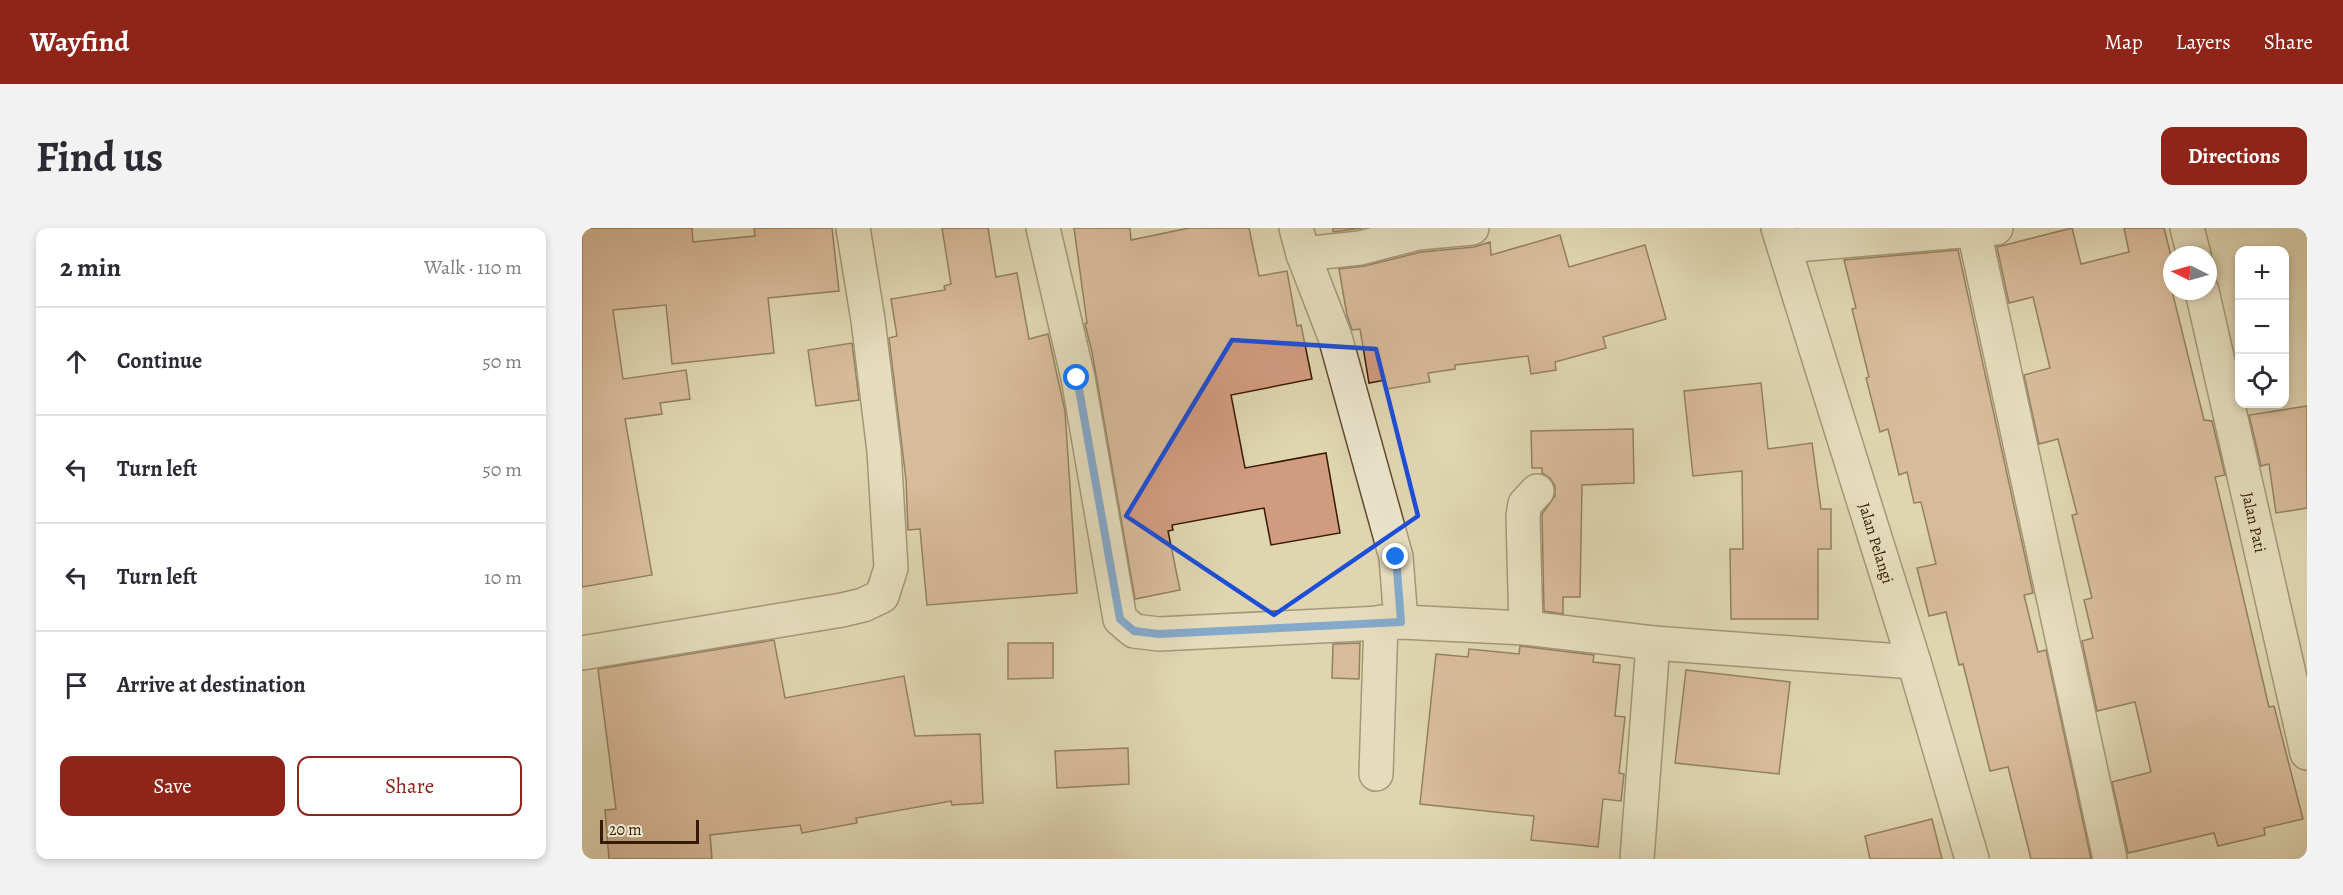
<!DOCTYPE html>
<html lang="en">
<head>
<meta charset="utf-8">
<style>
	:root { --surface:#fff; --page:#f2f2f3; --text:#2b2b33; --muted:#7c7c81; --line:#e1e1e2; --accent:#8f2418 }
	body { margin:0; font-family:Alegreya,serif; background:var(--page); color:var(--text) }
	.controls { position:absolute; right:18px; top:18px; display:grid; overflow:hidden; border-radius:12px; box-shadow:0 3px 9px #0003 }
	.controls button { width:54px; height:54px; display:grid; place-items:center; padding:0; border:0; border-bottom:2px solid var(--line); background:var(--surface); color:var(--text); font:30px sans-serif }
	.compass { position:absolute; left:1581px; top:18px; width:54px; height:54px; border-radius:50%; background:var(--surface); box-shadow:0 3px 9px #0003; rotate:275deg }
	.scale { position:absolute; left:18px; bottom:15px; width:99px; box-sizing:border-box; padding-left:6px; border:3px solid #371b01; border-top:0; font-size:16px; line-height:21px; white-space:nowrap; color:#371b01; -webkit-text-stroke:4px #eae4cc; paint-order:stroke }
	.stop { position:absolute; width:18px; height:18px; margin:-14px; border:4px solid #1a73e8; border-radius:50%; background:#fff }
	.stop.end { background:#1a73e8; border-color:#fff; box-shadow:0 2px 6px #0008 }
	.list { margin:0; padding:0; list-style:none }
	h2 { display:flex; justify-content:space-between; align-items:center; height:78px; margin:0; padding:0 24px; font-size:26px }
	h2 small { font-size:20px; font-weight:400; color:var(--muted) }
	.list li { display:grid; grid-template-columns:39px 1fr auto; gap:18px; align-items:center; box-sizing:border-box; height:108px; padding:0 24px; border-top:2px solid var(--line) }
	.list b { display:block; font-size:22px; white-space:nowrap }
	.list em { font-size:20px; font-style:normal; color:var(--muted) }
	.actions { display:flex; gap:12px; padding:18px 24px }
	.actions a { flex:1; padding:14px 0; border:2px solid var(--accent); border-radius:12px; text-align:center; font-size:21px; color:var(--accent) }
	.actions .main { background:var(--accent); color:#fff }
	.icon { flex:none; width:33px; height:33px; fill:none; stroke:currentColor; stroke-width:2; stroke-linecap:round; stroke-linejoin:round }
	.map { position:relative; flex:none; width:1725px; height:631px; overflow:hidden; border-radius:12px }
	header { display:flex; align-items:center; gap:36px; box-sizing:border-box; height:84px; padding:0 30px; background:var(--accent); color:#fff }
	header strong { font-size:28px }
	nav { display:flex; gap:33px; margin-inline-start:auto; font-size:21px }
	.intro { display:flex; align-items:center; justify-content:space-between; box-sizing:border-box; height:144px; padding:0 36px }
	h1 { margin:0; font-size:42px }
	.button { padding:15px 27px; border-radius:12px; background:var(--accent); color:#fff; font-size:21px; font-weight:700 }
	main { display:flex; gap:36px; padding:0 36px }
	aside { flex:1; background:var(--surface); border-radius:12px; box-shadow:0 3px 9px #0003 }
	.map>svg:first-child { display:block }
	.building { fill:#d19b7f; stroke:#371b01; stroke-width:1.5 }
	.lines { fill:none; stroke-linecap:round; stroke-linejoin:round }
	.minor-casing { stroke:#614a2d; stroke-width:36 }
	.minor { stroke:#eae4cc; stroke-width:33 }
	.route { stroke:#1a73e8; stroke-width:8 }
	.marked { fill:none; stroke:#1d4ed8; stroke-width:4.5; stroke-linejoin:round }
	.labels { text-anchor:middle; stroke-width:6; stroke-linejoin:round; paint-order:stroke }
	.street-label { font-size:16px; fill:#371b01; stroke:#eae4cc }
</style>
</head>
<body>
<header>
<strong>Wayfind</strong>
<nav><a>Map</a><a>Layers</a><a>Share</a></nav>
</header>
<div class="intro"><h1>Find us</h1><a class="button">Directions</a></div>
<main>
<aside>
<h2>2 min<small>Walk · 110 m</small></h2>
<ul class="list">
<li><svg class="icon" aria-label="ahead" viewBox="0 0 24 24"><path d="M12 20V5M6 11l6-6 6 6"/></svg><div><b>Continue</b></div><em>50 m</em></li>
<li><svg class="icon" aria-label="left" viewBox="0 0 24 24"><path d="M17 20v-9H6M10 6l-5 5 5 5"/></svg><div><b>Turn left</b></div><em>50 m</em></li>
<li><svg class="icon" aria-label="left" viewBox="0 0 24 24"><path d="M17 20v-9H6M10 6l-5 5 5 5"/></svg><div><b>Turn left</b></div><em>10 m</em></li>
<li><svg class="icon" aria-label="arrive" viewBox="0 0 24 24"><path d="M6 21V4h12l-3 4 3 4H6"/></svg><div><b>Arrive at destination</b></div></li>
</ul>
<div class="actions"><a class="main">Save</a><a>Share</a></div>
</aside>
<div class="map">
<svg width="1725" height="631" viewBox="0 0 1725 631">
	<rect width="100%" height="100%" fill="#dfd5b1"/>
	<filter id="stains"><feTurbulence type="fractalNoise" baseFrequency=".00333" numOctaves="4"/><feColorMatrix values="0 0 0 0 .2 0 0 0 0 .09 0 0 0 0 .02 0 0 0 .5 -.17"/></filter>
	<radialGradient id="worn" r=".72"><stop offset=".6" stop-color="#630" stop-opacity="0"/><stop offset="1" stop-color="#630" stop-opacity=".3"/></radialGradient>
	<!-- building -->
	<g class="building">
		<path d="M0,0h110l1,14 62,-6 -1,-8h78l7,63 -71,7 6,55 -102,11 -6,-59 -53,5 10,69 63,-9 4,29 -30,4 2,11 -37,5 27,156 -70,12z"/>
		<path d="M360,0h46l8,49 21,-4 12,66 19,-5 17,77 12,182 -150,12 -7,-76 -12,1 -2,-50 -17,-142 8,-2 -6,-37 54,-9 -1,-4 7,-2z"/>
		<path d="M492,0h56l1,12 58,-12h60l10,48 28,-5 10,55 4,-1 11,54 -81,16 14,73 81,-15 14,80 -69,12 -7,-37 -92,17 1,5 -5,1 12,59 -45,9 -43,-247 -7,-28 2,-1z"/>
		<path d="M751,0h29l-29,4z"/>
		<path d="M1490,0l9,36 48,-12 -5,-24h40l8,32v31l32,129 8,1 13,54 -10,2 54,230 5,-1 29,113 -39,9 1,7 -47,11 -4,-13 -86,20 -16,-71 39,-10 -16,-70 -38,9 -15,-70 11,-3 -9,-38 8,-2 -20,-83 5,-1 -19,-75 -19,5 -15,-69 26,-7 -17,-71 -24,6 -12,-56z"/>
		<path d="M978,7l9,32 76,-22 21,74 -63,18 3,11 -51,14 1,8 -25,4 -3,-18 -73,9v4l-27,4 2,9 -43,7 -2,-9 -16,3 -9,-54 -8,1 -5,-15 -8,-46 26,-3 56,-14 53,-5 16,-5 1,13z"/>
		<path d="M1376,22l75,343 -9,2 14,57 8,-2 45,209h-60l-23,-92 -18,4 -27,-107 -4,1 -13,-53 -17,4 -12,-48 19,-4 -15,-62 -7,1 -7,-31 -8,3 -11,-46 -8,3 -14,-54 3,-1 -17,-68 4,-1 -12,-48z"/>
		<path d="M270,115l7,57 -43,6 -8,-56z"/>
		<path d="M1179,155l7,66 44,-6 9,66h10v40h-13v70h-87l-1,-70h13l-1,-78 -49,5 -9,-85z"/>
		<path d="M1725,178v102l-31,5 -7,-49 -8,2 -12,-51z"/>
		<path d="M1051,201l1,54 -52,2 -2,112h-17v17l-19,-3 -2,-97 13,-18v-10l-5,-8 -8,-5v-5h-10l-1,-37z"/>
		<path d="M192,412l11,58 119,-22 11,60 65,-2 3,69 -31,2 -1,-4 -95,17 1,5 -55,10 -2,-8 -90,10 2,24h-103l-4,-49 11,-1 -18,-140z"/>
		<path d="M426,415h45v35l-45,1z"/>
		<path d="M778,415l-1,36 -27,-1 1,-34z"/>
		<path d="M938,418l74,9 -1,7 27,3 -5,51 10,1 -6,56 5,1 -3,27 -18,-2 -5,48 -67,-7 3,-24 -114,-12 16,-150 32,3 1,-8 50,5z"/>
		<path d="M1104,442l104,12 -11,92 -104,-11z"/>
		<path d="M546,520l1,36 -72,4 -2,-37z"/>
		<path d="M1350,591l10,40h-72l-5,-23z"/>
	</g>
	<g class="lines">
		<defs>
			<g id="minor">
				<path d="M461,0l35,150 42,241 14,12 25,3 242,-12 125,6 127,15 261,19"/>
				<path d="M714,0l7,26 32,83 61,220 5,65"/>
				<path id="s1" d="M1196,0l136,434 58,197"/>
				<path d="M1605,0l7,27"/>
				<path d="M1392,3l136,628"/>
				<path d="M1202,18l212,-18"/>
				<path d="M721,26l57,-6 58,-15 54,-5"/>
				<path id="s2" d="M1620,63l105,462"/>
				<path d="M944,400l-3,-112 2,-12 12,-13"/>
				<path d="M0,425l260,-43 21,-5 19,-9 9,-28 -7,-117 -16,-131 -15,-92"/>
				<path d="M794,546l5,-152"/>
				<path d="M1055,631l16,-216"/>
			</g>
		</defs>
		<!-- minor casing -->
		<use href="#minor" class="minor-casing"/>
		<!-- minor -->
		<use href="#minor" class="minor"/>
	</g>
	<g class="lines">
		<!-- route -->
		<path class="route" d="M495,150l43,241 14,12 25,3 242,-12 -5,-65"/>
	</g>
	<!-- marked area -->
	<path d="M0 0H1725V631H0ZM650,112l144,9 42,167 -144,99 -148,-99z" fill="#dfd5b1" fill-opacity=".55" fill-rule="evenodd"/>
	<path class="marked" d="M650,112l144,9 42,167 -144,99 -148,-99z"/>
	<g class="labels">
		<!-- street labels -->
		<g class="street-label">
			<text dy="6" stroke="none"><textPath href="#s2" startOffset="237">Jalan Pati</textPath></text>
			<text dy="6" stroke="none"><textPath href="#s1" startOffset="330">Jalan Pelangi</textPath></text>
		</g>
	</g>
	<rect width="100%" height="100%" filter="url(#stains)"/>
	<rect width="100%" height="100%" fill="url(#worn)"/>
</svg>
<div class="controls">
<button>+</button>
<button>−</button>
<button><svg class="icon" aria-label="locate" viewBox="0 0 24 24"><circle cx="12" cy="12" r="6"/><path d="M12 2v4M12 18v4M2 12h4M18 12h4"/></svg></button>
</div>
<svg class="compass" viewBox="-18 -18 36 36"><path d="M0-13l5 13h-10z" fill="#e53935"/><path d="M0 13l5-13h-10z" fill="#7c7c81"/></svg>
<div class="scale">20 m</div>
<div class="stop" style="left:495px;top:150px"></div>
<div class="stop end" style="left:814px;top:329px"></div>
</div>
</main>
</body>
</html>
